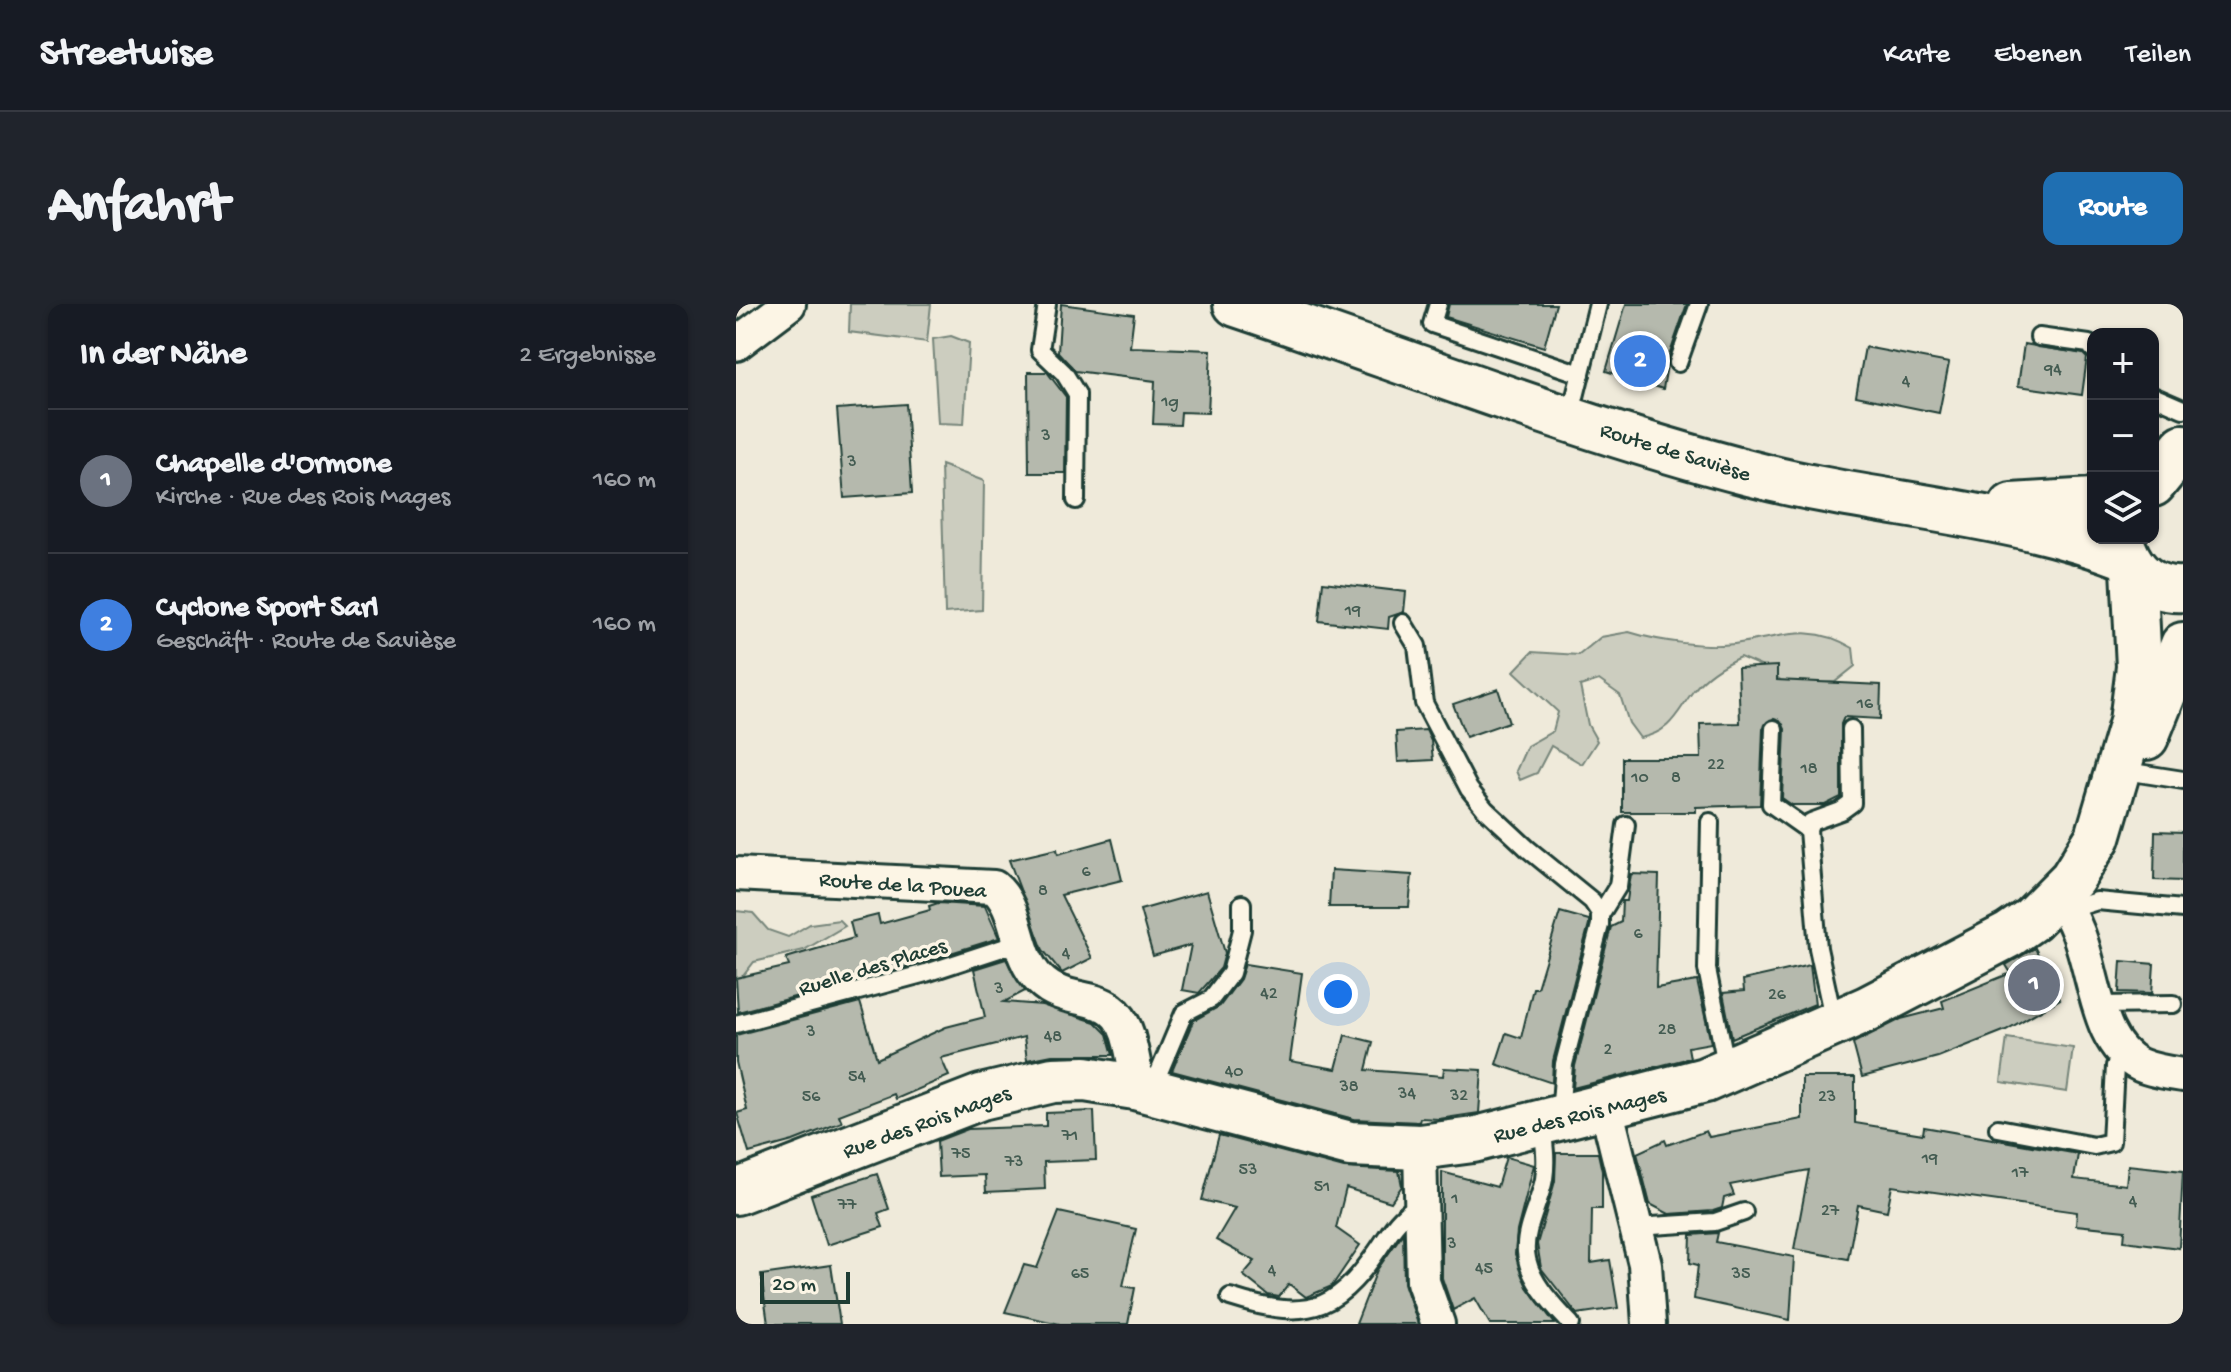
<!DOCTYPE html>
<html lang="de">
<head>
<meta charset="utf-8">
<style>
	:root { --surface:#171b24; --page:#20242c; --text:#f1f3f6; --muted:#9ea1a6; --line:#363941; --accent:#1f6fb2 }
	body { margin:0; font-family:"Gochi Hand",sans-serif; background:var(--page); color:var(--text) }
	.controls { position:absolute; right:24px; top:24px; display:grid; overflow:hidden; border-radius:16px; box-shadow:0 2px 6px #0004 }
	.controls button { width:72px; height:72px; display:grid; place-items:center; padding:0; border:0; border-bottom:2px solid var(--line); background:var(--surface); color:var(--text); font:40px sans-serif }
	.scale { position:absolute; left:24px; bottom:20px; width:90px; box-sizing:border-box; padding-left:8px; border:4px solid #1f3d34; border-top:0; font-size:22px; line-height:28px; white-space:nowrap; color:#1f3d34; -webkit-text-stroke:6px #fcf5e5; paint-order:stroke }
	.you { position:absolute; left:602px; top:690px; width:28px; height:28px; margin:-20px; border:6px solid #fff; border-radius:50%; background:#1a73e8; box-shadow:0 0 0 12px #1a73e833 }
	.badge { display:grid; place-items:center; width:52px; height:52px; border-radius:50%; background:var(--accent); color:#fff; font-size:26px; font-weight:700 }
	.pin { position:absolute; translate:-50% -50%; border:4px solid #fff; box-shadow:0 2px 8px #0006 }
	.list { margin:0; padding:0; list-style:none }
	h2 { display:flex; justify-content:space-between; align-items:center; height:104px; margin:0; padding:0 32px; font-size:34px }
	h2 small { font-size:26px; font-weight:400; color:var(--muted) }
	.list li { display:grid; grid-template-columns:52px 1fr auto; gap:24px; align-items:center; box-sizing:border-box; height:144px; padding:0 32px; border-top:2px solid var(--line) }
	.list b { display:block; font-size:30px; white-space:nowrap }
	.list p { margin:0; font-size:26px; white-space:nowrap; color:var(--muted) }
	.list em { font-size:26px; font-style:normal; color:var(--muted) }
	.icon { flex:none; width:44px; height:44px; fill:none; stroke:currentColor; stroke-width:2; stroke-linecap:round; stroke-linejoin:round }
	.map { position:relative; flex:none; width:1447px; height:1020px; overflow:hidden; border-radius:16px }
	header { display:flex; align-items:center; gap:48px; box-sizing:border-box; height:112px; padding:0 40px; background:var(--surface); border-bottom:2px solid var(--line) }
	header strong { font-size:38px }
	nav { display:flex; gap:44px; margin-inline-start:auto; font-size:28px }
	.intro { display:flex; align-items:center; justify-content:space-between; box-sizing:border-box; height:192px; padding:0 48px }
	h1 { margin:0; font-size:56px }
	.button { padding:20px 36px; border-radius:16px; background:var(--accent); color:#fff; font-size:28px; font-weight:700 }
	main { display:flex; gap:48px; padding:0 48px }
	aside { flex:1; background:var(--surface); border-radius:16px; box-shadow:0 2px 6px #0004 }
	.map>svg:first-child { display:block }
	.green { fill:#cccdbf; stroke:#76857a; stroke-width:2 }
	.building { fill:#b5b9ad; stroke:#1f3d34; stroke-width:2 }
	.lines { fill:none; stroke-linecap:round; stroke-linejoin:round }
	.lane-casing { stroke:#1f3d34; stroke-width:22 }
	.street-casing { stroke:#1f3d34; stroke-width:38 }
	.secondary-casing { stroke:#1f3d34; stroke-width:50 }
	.lane { stroke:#fcf5e5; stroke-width:16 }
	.street { stroke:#fcf5e5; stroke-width:32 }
	.secondary { stroke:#fcf5e5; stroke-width:44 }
	.labels { text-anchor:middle; stroke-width:7; stroke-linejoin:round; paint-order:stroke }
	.number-label { font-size:18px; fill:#445c52 }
	.street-label { font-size:22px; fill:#1f3d34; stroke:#fcf5e5 }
</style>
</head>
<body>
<header>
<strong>Streetwise</strong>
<nav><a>Karte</a><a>Ebenen</a><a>Teilen</a></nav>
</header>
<div class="intro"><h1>Anfahrt</h1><a class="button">Route</a></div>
<main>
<aside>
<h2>In der Nähe<small>2 Ergebnisse</small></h2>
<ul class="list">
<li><span class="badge" style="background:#6b7280">1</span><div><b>Chapelle d'Ormone</b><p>Kirche · Rue des Rois Mages</p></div><em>160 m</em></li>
<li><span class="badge" style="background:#3f7fe0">2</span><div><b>Cyclone Sport Sarl</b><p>Geschäft · Route de Savièse</p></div><em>160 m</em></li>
</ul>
</aside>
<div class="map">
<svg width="1447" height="1020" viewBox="0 0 1447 1020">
	<rect width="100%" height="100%" fill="#efeada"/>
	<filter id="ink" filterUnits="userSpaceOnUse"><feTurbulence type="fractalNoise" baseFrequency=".0125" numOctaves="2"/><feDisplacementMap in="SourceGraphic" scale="16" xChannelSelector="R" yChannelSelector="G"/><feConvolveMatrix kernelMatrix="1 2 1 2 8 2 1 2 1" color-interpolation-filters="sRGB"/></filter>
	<g filter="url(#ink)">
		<!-- green -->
		<g class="green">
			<path d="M114,0h81l-4,38 -78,-10z"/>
			<path d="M215,32l18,7 -5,81 -26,-1 -5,-84z"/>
			<path d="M205,161l43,16 -2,129 -37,3z"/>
			<path d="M893,328c29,9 80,17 111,11 44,-7 72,-20 113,5l2,18 -20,16 -49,3 -18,-16 -28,-12c-18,8 -33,17 -46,33 -17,22 -22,42 -54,48l-11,-15 -9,-28 -21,-15 -19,6 8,39 9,16 -15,23 -31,-18 -14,27 -17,7 -4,-9 11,-25 26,-15 5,-19 -44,-41 18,-19 47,3 22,-18z"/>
			<path d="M0,607l17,2 15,17 20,7 22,-13 29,-4 6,6 -41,24 -50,12 -18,23z"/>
			<path d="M1271,734l66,10 -6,44 -66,-10z"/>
		</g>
		<!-- building -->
		<g class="building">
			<path d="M325,0l73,10 -4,33 81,3 -3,63 -27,-1 -1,13 -27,-1 2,-43 -80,-10 -17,-19z"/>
			<path d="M713,0h107l-12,43 -98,-30z"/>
			<path d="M890,0h61l-19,55 -5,30 -57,-18z"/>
			<path d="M1288,40l59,10 4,4 -5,37 -64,-9z"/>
			<path d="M1129,43l84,16 -10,50 -83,-17z"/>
			<path d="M292,68h19l19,25 -1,76h-36z"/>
			<path d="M170,100l6,89 -68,5 -7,-89z"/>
			<path d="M587,278l83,10 -2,20 -15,5 -1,12 -69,-8z"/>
			<path d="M1041,362v14l104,5 -1,34 -36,-2 -3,7v73l-16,8h-33l-10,-7 3,-69 -5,-9 -6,-2 -11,11 -3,76 -64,2v5h-74v-54h79l-1,-34 40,-1 -2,-55z"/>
			<path d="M762,385l11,33 -43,15 -13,-33z"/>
			<path d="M690,426l5,11 2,19 -35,2 -2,-30z"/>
			<path d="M1419,527l28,1v49l-29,-1z"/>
			<path d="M376,535l10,41 -61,15 31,63 -30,15 -19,-23 -34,-90 48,-11 1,5z"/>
			<path d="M595,566l81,5 -3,32h-80z"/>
			<path d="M895,570l28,1 -3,113 41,-7 14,62 -23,4 2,11 -117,30 2,-22 36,-139 10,-5 1,-21h5z"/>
			<path d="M471,587l18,62 -4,15 -22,25 -17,-3 9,-45 -38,11 -13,-46z"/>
			<path d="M202,599l47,3 14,32 -100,31 -2,-6 -44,13 1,5 -116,31 -2,-34 53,-12 -3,-8 68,-20 -4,-16 28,-7 2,9 50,-14 -1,-4z"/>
			<path d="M824,608l29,8v4l-36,137 -1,22 -56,-19 10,-31 15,5 12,-50h4z"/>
			<path d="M1299,644l25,51 -54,31 -68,27 -76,20 -9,-34 48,-24 43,-11 -2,-7 69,-28 -5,-8z"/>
			<path d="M270,655l19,32 -21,11 38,3 53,17 12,12 6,21h-61l-25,5 -3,-23 -83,21 8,18 -53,23 -2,-5 -55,21 3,7 -49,19 -44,12 -12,-40 10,-3 -11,-48v-27l124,-33 17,57 69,-32 39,-10 -11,-48z"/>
			<path d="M1385,657l33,3 -2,29 -33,-1z"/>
			<path d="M509,660l57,9 -12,88 46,8 9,-34 28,7 -7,28 77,6 1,-8 38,2 -3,43 -40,6 -19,-1 -1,4 -65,-3 -182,-48 21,-50 27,-15 20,-27z"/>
			<path d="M1074,661l5,39 -83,34 -9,-45 21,-2 -1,-11z"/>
			<path d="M1066,773h53v46l68,11 1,-7 154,27 -4,25 52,6 2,-20 55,6 -4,77 -55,-7 1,-11 -49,-5 1,-13 -185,-26 -5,25 -29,-6 -10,54 -54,-10 15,-79 -79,15 4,10 -10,3 -2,10 -9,3 -44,3 -19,-10 -13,-51 28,-13 2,5 39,-14 3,6 93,-18z"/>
			<path d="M358,807l2,49 -52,2 1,27 -59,3 -1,-17 -46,2 -2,-36 31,-12 78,-3v-13z"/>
			<path d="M483,831l125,33 55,3 3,15 -11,16 -45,-14 -10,40 24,17 -28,41 -26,11 -17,-13 -10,13 -11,-2 -25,-20 12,-14 -39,-21 19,-32 -33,-8z"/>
			<path d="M820,849h42l4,18v38h-10l-1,54 19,-3 8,48 -41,6 -36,-46 -4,-24 18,-63z"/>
			<path d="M770,853l28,8 -17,66 -2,23 12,33 28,37h-65l-15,-26 -22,12 -11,-32v-106l55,15z"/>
			<path d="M141,870l12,35 -11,4 5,14 -56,18 -16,-50z"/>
			<path d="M323,908l77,17 -13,57 12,2 -7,36h-68l-55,-12 19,-47 13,3z"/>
			<path d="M667,929l1,50 14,41h-62l21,-54z"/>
			<path d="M982,929l-2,9 78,15 -4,63 -96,-21 4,-34 -8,-2 1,-28z"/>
			<path d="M95,961l9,59h-72l-7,-49z"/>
		</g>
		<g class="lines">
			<defs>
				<g id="lane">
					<path d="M311,0l-7,46 24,23 13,21 -1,106"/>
					<path d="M702,0l-6,20 149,50"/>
					<path d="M1303,33l50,7 4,5"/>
					<path d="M942,59l21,-59"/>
					<path d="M1417,92l30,13"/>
					<path d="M834,113l28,-113"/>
					<path d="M667,319l14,23 7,57 45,86 16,20 43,40 64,52 8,12v12l-36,139 -4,52"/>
					<path d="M1038,425l-3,75 37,26"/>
					<path d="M1390,456l6,12 51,8"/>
					<path d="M974,518l-3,147 20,100"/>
					<path d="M1332,606l29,-9 86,8"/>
					<path d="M864,611l18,-29 8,-61"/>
					<path d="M1364,701l73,-1"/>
					<path d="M1098,718l-16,-74 -10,-118 3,-8 30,-11 11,-8 -1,-74"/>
					<path d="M0,720l190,-51 92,-30"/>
					<path d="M416,785l32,-76 27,-14 20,-26 11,-43v-26"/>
					<path d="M806,820c2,18 5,36 2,55 -4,23 -20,50 -18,73 2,28 27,53 45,72"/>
					<path d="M1262,824l96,18 17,-4 4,-76 8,-14"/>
					<path d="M900,923l79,-5 29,-10"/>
					<path d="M494,993c84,27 110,11 156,-59 9,-14 20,-28 36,-33"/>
				</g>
				<g id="street">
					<path d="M0,40l53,-40"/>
					<path d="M0,570l258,13c26,21 20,68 46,93 31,31 77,3 90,64 3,14 7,28 5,43"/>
					<path d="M1320,592c44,44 28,142 84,169 14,6 29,8 43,10"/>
					<path d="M870,803l39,157 4,60"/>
					<path d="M684,843l3,135 15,42"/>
				</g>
				<g id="secondary">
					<path d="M500,0c170,57 339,124 513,169 125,33 257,37 378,84"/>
					<path d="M1417,180l30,-37"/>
					<path d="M1276,202l81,-5"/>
					<path d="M1388,245c10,26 31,42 59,40"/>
					<path d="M1410,433l37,-92"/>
					<path d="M0,888l245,-95 72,-17 32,-1 50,8 215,57 70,3 53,-7 232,-60 162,-71 142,-74 23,-16 40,-40 26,-42 34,-115 7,-55 -5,-98"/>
				</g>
			</defs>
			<!-- lane casing -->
			<use href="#lane" class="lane-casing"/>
			<!-- street casing -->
			<use href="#street" class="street-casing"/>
			<!-- secondary casing -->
			<use href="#secondary" class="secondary-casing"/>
			<!-- lane -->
			<use href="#lane" class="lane"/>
			<!-- street -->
			<use href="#street" class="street"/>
			<!-- secondary -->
			<use href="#secondary" class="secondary"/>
		</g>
	</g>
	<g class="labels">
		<!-- number labels -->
		<g class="number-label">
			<text x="1317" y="70">94</text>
			<text x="1170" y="82">4</text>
			<text x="434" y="102">1g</text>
			<text x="310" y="136">3</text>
			<text x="116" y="162">3</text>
			<text x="617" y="311">19</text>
			<text x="1129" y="404">16</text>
			<text x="980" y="465">22</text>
			<text x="1073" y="469">18</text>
			<text x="904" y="478">10</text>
			<text x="940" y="478">8</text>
			<text x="350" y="572">6</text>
			<text x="307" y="591">8</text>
			<text x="902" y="634">6</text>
			<text x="330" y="654">4</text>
			<text x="263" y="689">3</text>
			<text x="533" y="694">42</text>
			<text x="1041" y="695">26</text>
			<text x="931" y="730">28</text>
			<text x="75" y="732">3</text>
			<text x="317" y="737">48</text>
			<text x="872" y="750">2</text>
			<text x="498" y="772">40</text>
			<text x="121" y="777">54</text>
			<text x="613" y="787">38</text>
			<text x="671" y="794">34</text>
			<text x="723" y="796">32</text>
			<text x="75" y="797">56</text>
			<text x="1091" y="797">23</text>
			<text x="334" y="836">71</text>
			<text x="225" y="854">75</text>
			<text x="1194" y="859">19</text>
			<text x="278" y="862">73</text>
			<text x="512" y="870">53</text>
			<text x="1284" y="873">17</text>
			<text x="586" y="887">51</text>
			<text x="719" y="899">1</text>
			<text x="1397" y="902">4</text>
			<text x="111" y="905">77</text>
			<text x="1094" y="911">27</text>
			<text x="716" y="944">3</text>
			<text x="748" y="969">45</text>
			<text x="536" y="971">4</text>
			<text x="344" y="974">65</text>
			<text x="1005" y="974">35</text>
		</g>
		<!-- street labels -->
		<g class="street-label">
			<text transform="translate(940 146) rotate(17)" y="8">Route de Savièse</text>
			<text transform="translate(167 579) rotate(4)" y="8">Route de la Pouea</text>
			<text transform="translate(136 661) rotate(-17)" y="8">Ruelle des Places</text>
			<text transform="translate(843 809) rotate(-14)" y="8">Rue des Rois Mages</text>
			<text transform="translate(190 816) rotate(-20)" y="8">Rue des Rois Mages</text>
		</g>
	</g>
</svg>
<div class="controls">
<button>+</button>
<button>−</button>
<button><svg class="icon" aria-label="layers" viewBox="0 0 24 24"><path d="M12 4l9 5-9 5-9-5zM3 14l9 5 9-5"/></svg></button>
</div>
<div class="scale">20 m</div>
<div class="you"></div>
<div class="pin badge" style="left:1298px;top:681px;background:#6b7280">1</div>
<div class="pin badge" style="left:904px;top:57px;background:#3f7fe0">2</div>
</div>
</main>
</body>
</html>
